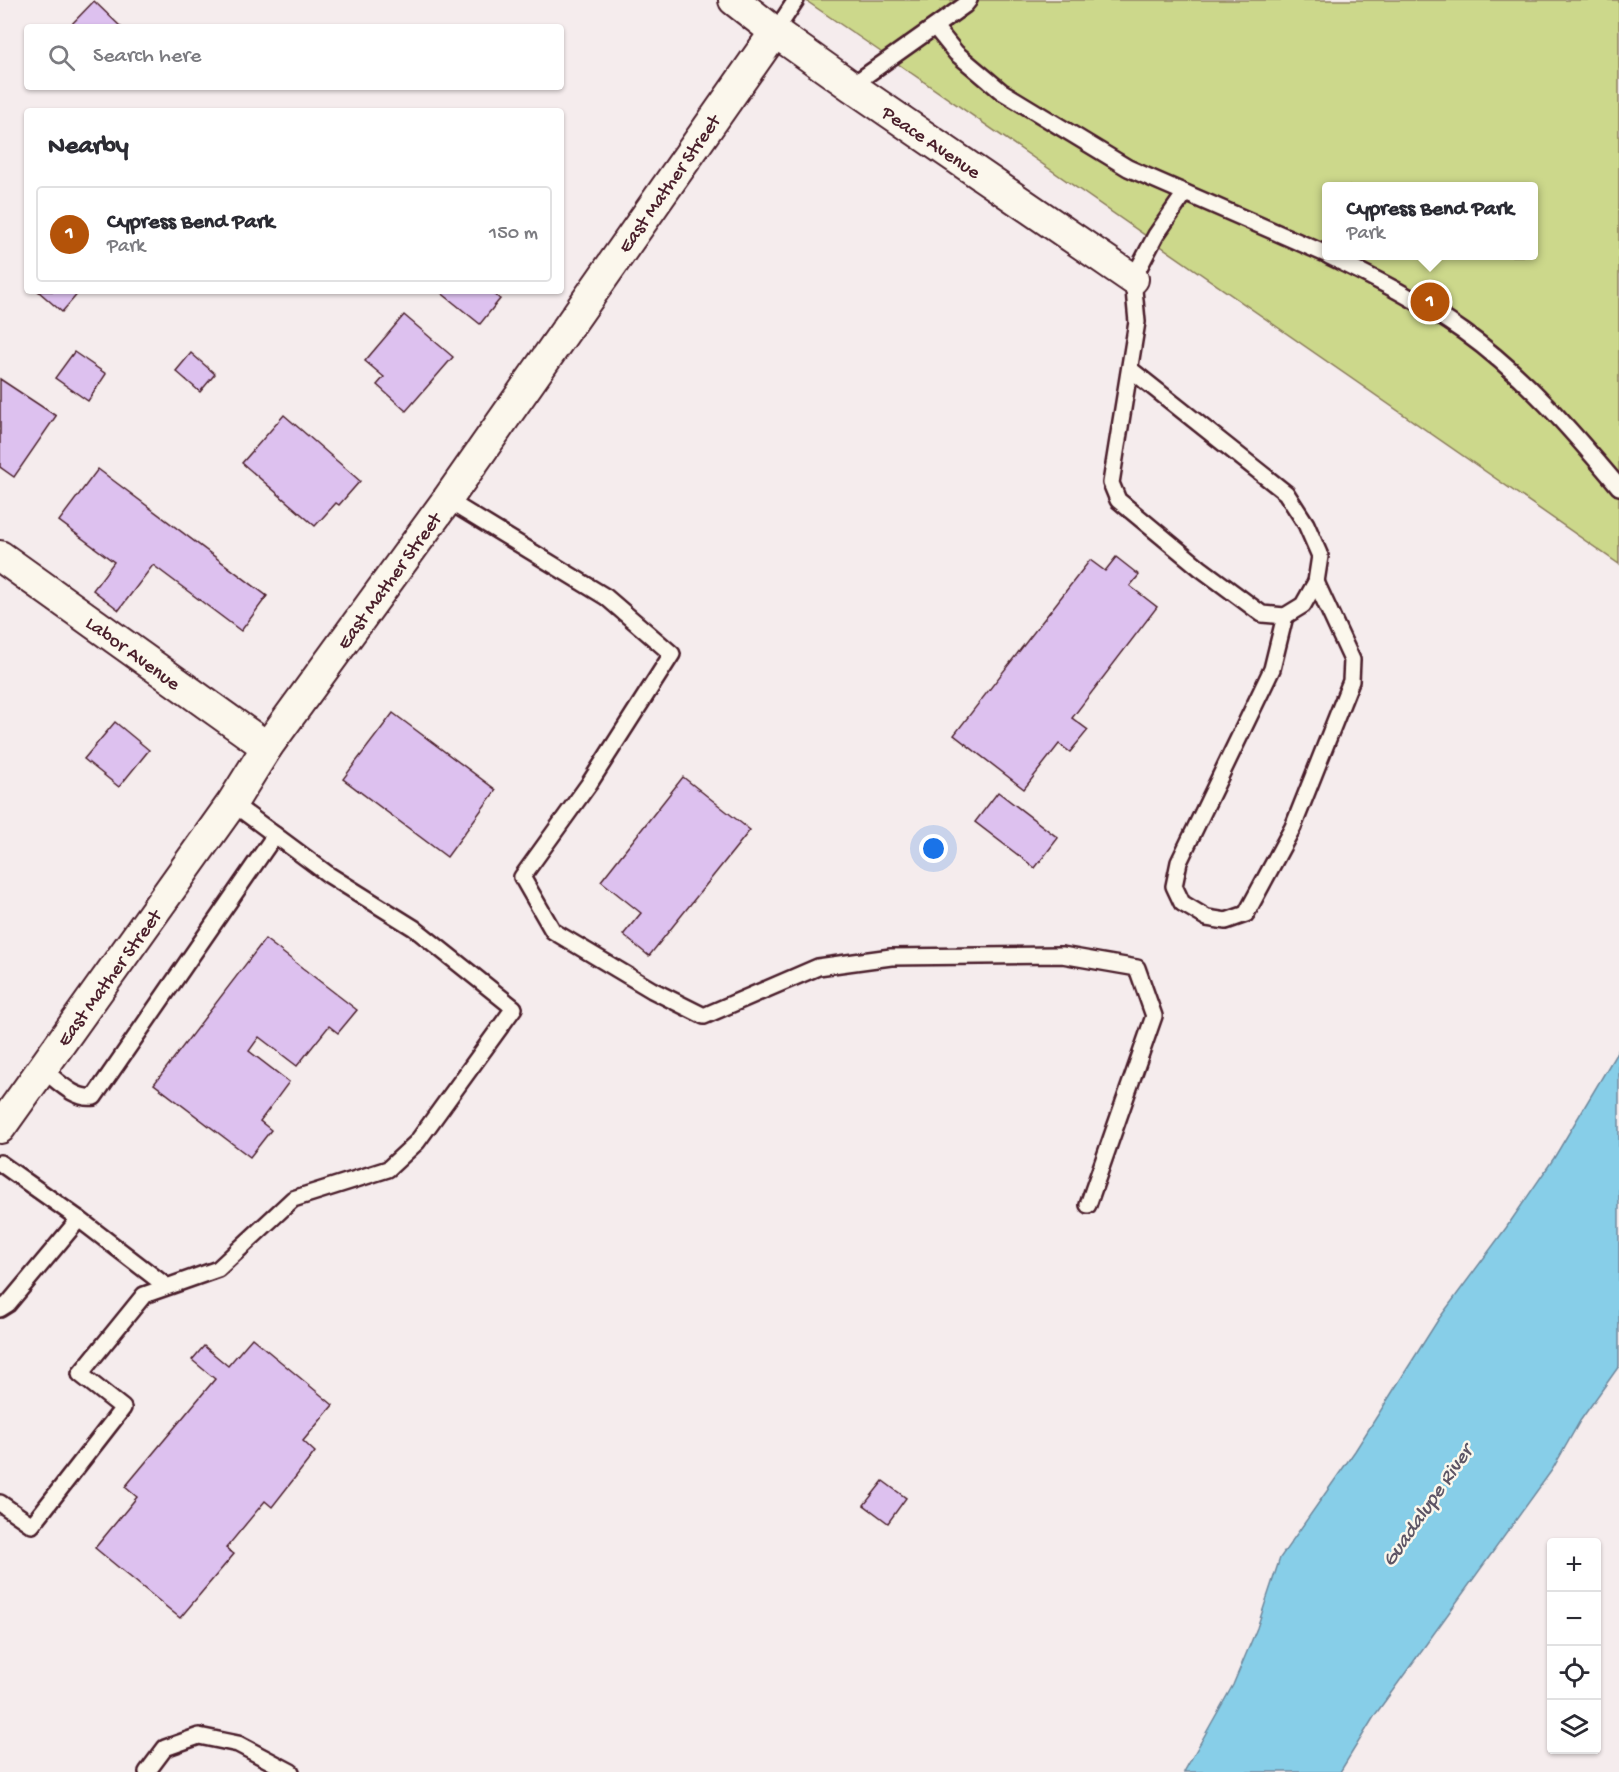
<!DOCTYPE html>
<html lang="en">
<head>
<meta charset="utf-8">
<style>
	:root { --surface:#fff; --page:#f2f2f3; --text:#2b2b33; --muted:#7c7c81; --line:#e1e1e2; --accent:#b45309 }
	body { margin:0; font-family:"Gochi Hand",sans-serif; background:var(--page); color:var(--text) }
	.controls { position:absolute; right:18px; bottom:18px; display:grid; overflow:hidden; border-radius:6px; box-shadow:0 2px 4px #0004 }
	.controls button { width:54px; height:54px; display:grid; place-items:center; padding:0; border:0; border-bottom:2px solid var(--line); background:var(--surface); color:var(--text); font:30px sans-serif }
	.you { position:absolute; left:934px; top:849px; width:21px; height:21px; margin:-15px; border:4px solid #fff; border-radius:50%; background:#1a73e8; box-shadow:0 0 0 9px #1a73e833 }
	.badge { display:grid; place-items:center; width:39px; height:39px; border-radius:50%; background:var(--accent); color:#fff; font-size:20px; font-weight:700 }
	.pin { position:absolute; translate:-50% -50%; border:3px solid #fff; box-shadow:0 2px 6px #0006 }
	.popup { position:absolute; left:1322px; top:182px; width:216px; height:78px; box-sizing:border-box; display:grid; place-content:center; border-radius:6px; background:var(--surface); filter:drop-shadow(0 2px 4px #0005); font-size:20px; white-space:nowrap; color:var(--muted) }
	.popup b { font-size:22px; color:var(--text) }
	.popup::after { content:''; position:absolute; left:50%; top:100%; margin-left:-12px; border:12px solid transparent; border-top-color:var(--surface) }
	.list { margin:0; padding:0; list-style:none }
	h2 { display:flex; justify-content:space-between; align-items:center; height:78px; margin:0; padding:0 24px; font-size:26px }
	h2 small { font-size:20px; font-weight:400; color:var(--muted) }
	.list li { display:grid; grid-template-columns:39px 1fr auto; gap:18px; align-items:center; box-sizing:border-box; height:96px; margin:0 12px 12px; padding:0 12px; border:2px solid var(--line); border-radius:6px }
	.list b { display:block; font-size:22px; white-space:nowrap }
	.list p { margin:0; font-size:20px; white-space:nowrap; color:var(--muted) }
	.list em { font-size:20px; font-style:normal; color:var(--muted) }
	.icon { flex:none; width:33px; height:33px; fill:none; stroke:currentColor; stroke-width:2; stroke-linecap:round; stroke-linejoin:round }
	.map { position:relative; flex:none; width:1619px; height:1772px; overflow:hidden }
	.search { position:absolute; background:var(--surface); box-shadow:0 2px 4px #0004; left:24px; top:24px; width:540px; height:66px; display:flex; align-items:center; gap:15px; box-sizing:border-box; padding:0 21px; border-radius:6px; color:var(--muted); font-size:22px }
	.panel { position:absolute; background:var(--surface); box-shadow:0 2px 4px #0004; left:24px; top:108px; width:540px; height:186px; border-radius:6px }
	.map>svg:first-child { display:block }
	.green { fill:#ccd88b; stroke:#8b7c5b; stroke-width:1.5; fill-rule:evenodd }
	.water { fill:#87cee8; stroke:#6f889c; stroke-width:1.5 }
	.building { fill:#ddc1ef; stroke:#4a1f2b; stroke-width:1.5 }
	.lines { fill:none; stroke-linecap:round; stroke-linejoin:round }
	.lane-casing { stroke:#4a1f2b; stroke-width:20 }
	.street-casing { stroke:#4a1f2b; stroke-width:34 }
	.lane { stroke:#fbf7ec; stroke-width:15 }
	.street { stroke:#fbf7ec; stroke-width:30 }
	.labels { text-anchor:middle; stroke-width:5; stroke-linejoin:round; paint-order:stroke }
	.street-label { font-size:20px; fill:#4a1f2b; stroke:#fbf7ec }
	.water-label { font-size:21px; font-style:italic; fill:#5c5464; stroke:#fbf7ec }
</style>
</head>
<body>
<div class="map">
<svg width="1619" height="1772" viewBox="0 0 1619 1772">
	<rect width="100%" height="100%" fill="#f5eced"/>
	<filter id="ink" filterUnits="userSpaceOnUse"><feTurbulence type="fractalNoise" baseFrequency=".0167" numOctaves="2"/><feDisplacementMap in="SourceGraphic" scale="12" xChannelSelector="R" yChannelSelector="G"/><feConvolveMatrix kernelMatrix="1 2 1 2 8 2 1 2 1" color-interpolation-filters="sRGB"/></filter>
	<g filter="url(#ink)">
		<!-- green -->
		<path class="green" d="M805,0h814v564l-754,-523zM1326,186h208v70h-208z"/>
		<!-- water -->
		<path class="water" d="M1619,1049v317l-39,55 -28,49 -177,245 -35,57h-156l49,-87 24,-57 23,-70 75,-107 83,-131 68,-92 48,-70z"/>
		<!-- building -->
		<g class="building">
			<path d="M94,1l27,26h-52z"/>
			<path d="M38,291h42l-18,21z"/>
			<path d="M439,291h51l10,8 -20,25z"/>
			<path d="M404,315l49,42 -47,54 -29,-26 7,-8 -19,-16z"/>
			<path d="M74,352l32,22 -18,27 -33,-23z"/>
			<path d="M191,353l24,21 -15,18 -24,-21z"/>
			<path d="M0,379l56,37 -42,61 -14,-10z"/>
			<path d="M284,415l76,66 -21,24 -3,-2 -21,23 -73,-63z"/>
			<path d="M98,469l169,127 -26,35 -88,-66 -34,45 -26,-20 21,-28 -55,-41z"/>
			<path d="M1116,557l23,18 -9,11 27,21 -85,111 16,12 -18,22 -11,-8 -35,45 -70,-54 136,-175 15,11z"/>
			<path d="M393,713l103,77 -49,67 -104,-78z"/>
			<path d="M115,722l34,28 -30,37 -35,-28z"/>
			<path d="M683,777l67,53 -101,126 -26,-21 18,-22 -40,-32z"/>
			<path d="M998,792l60,46 -23,30 -60,-46z"/>
			<path d="M265,939l92,71 -19,23 -9,-7 -32,40 -38,-29 -10,14 40,31 -29,39 11,9 -21,27 -96,-73z"/>
			<path d="M252,1338l81,67 -30,36 12,11 -43,55 -7,-6 -39,47 8,6 -54,64 -85,-70 42,-51 -12,-10 90,-108 -23,-19 12,-14 24,20z"/>
			<path d="M883,1481l23,17 -18,25 -24,-18z"/>
		</g>
		<g class="lines">
			<defs>
				<g id="lane">
					<path d="M935,27l21,26 45,38 127,77 198,86"/>
					<path d="M775,32l21,-32"/>
					<path d="M851,86l114,-81 4,-5"/>
					<path d="M1329,256c47,23 93,46 135,76 59,42 109,100 155,155"/>
					<path d="M1130,369l156,124 20,31 14,32 -4,26 -13,23 -18,11 -23,-2 -62,-46 -82,-68 -7,-17 26,-161 -4,-43 23,-44 29,-42"/>
					<path d="M447,500l159,97 66,57 -83,130 -67,93 31,54 99,59 52,26 114,-49 73,-10 171,-2 75,13 17,48 -66,189"/>
					<path d="M1285,616l-13,53 -93,193 -5,24 8,17 25,15 19,3 20,-7 47,-87 58,-146 1,-21 -36,-78"/>
					<path d="M42,1069c15,11 32,31 52,28l181,-262"/>
					<path d="M0,1163l79,56"/>
					<path d="M0,1309l8,-5 71,-85 87,67"/>
					<path d="M0,1503l32,22 91,-117 -43,-34 64,-79 74,-26 75,-70 95,-30 29,-27 97,-134 -100,-80 -85,-53 -97,-72"/>
					<path d="M147,1772l18,-24 34,-12 39,8 53,28"/>
				</g>
				<g id="street">
					<path d="M734,0l41,32 76,54 282,193"/>
					<path d="M0,556l267,191"/>
					<path d="M0,1128l232,-325 35,-56 180,-247 328,-468"/>
				</g>
			</defs>
			<!-- lane casing -->
			<use href="#lane" class="lane-casing"/>
			<!-- street casing -->
			<use href="#street" class="street-casing"/>
			<!-- lane -->
			<use href="#lane" class="lane"/>
			<!-- street -->
			<use href="#street" class="street"/>
		</g>
	</g>
	<g class="labels">
		<!-- street labels -->
		<g class="street-label">
			<text transform="translate(932 141) rotate(34)" y="7">Peace Avenue</text>
			<text transform="translate(668 183) rotate(-55)" y="7">East Mather Street</text>
			<text transform="translate(388 580) rotate(-54)" y="7">East Mather Street</text>
			<text transform="translate(134 652) rotate(36)" y="7">Labor Avenue</text>
			<text transform="translate(108 977) rotate(-54)" y="7">East Mather Street</text>
		</g>
		<!-- water labels -->
		<g class="water-label">
			<text transform="translate(1426 1505) rotate(-55)" y="7">Guadalupe River</text>
		</g>
	</g>
</svg>
<div class="controls">
<button>+</button>
<button>−</button>
<button><svg class="icon" aria-label="locate" viewBox="0 0 24 24"><circle cx="12" cy="12" r="6"/><path d="M12 2v4M12 18v4M2 12h4M18 12h4"/></svg></button>
<button><svg class="icon" aria-label="layers" viewBox="0 0 24 24"><path d="M12 4l9 5-9 5-9-5zM3 14l9 5 9-5"/></svg></button>
</div>
<div class="you"></div>
<div class="pin badge" style="left:1430px;top:302px">1</div>
<div class="popup"><b>Cypress Bend Park</b>Park</div>
<div class="search"><svg class="icon" aria-label="search" viewBox="0 0 24 24"><circle cx="10" cy="10" r="6"/><path d="M15 15l6 6"/></svg>Search here</div>
<section class="panel">
<h2>Nearby<small></small></h2>
<ul class="list">
<li><span class="badge">1</span><div><b>Cypress Bend Park</b><p>Park</p></div><em>150 m</em></li>
</ul>
</section>
</div>
</body>
</html>
